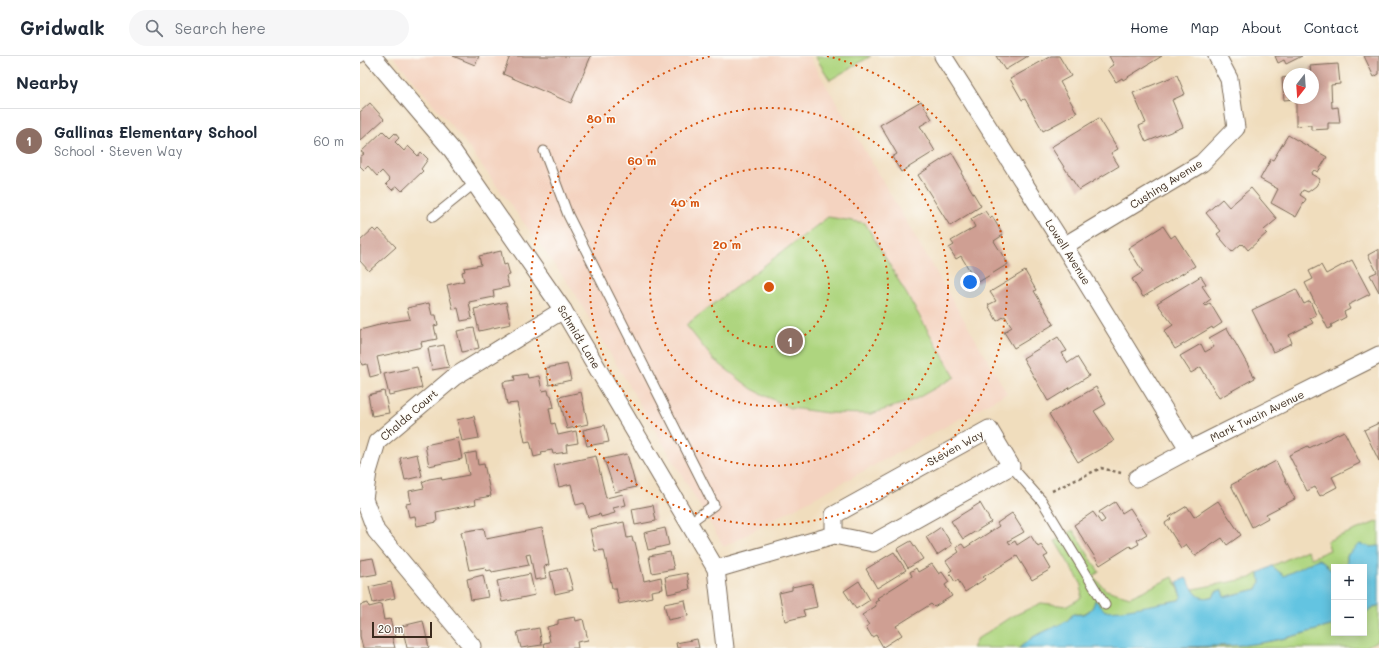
<!DOCTYPE html>
<html lang="en">
<head>
<meta charset="utf-8">
<style>
	:root { --surface:#fff; --page:#f6f6f7; --text:#1f2937; --muted:#747a83; --line:#e0e1e3; --accent:#0f766e }
	body { margin:0; font-family:Mali,sans-serif; background:var(--page); color:var(--text) }
	.controls { position:absolute; right:12px; bottom:12px; display:grid; overflow:hidden; border-radius:0px; box-shadow:0 2px 10px #0003 }
	.controls button { width:36px; height:36px; display:grid; place-items:center; padding:0; border:0; border-bottom:1px solid var(--line); background:var(--surface); color:var(--text); font:20px sans-serif }
	.compass { position:absolute; left:923px; top:12px; width:36px; height:36px; border-radius:50%; background:var(--surface); box-shadow:0 2px 10px #0003; rotate:197deg }
	.scale { position:absolute; left:12px; bottom:10px; width:60px; box-sizing:border-box; padding-left:4px; border:2px solid #3b2a1e; border-top:0; font-size:11px; line-height:14px; white-space:nowrap; color:#3b2a1e; -webkit-text-stroke:3px #fdfcf7; paint-order:stroke }
	.you { position:absolute; left:610px; top:226px; width:14px; height:14px; margin:-10px; border:3px solid #fff; border-radius:50%; background:#1a73e8; box-shadow:0 0 0 6px #1a73e833 }
	.badge { display:grid; place-items:center; width:26px; height:26px; border-radius:50%; background:var(--accent); color:#fff; font-size:13px; font-weight:700 }
	.pin { position:absolute; translate:-50% -50%; border:2px solid #fff; box-shadow:0 1px 4px #0006 }
	.list { margin:0; padding:0; list-style:none }
	h2 { display:flex; justify-content:space-between; align-items:center; height:52px; margin:0; padding:0 16px; font-size:17px }
	h2 small { font-size:13px; font-weight:400; color:var(--muted) }
	.list li { display:grid; grid-template-columns:26px 1fr auto; gap:12px; align-items:center; box-sizing:border-box; height:64px; padding:0 16px; border-top:1px solid var(--line) }
	.list b { display:block; font-size:15px; white-space:nowrap }
	.list p { margin:0; font-size:13px; white-space:nowrap; color:var(--muted) }
	.list em { font-size:13px; font-style:normal; color:var(--muted) }
	.icon { flex:none; width:22px; height:22px; fill:none; stroke:currentColor; stroke-width:2; stroke-linecap:round; stroke-linejoin:round }
	.map { position:relative; flex:none; width:1019px; height:592px; overflow:hidden }
	header { display:flex; align-items:center; gap:24px; box-sizing:border-box; height:56px; padding:0 20px; background:var(--surface); border-bottom:1px solid var(--line) }
	header strong { font-size:19px }
	nav { display:flex; gap:22px; margin-inline-start:auto; font-size:14px }
	.search { width:280px; height:36px; background:var(--page); display:flex; align-items:center; gap:10px; box-sizing:border-box; padding:0 14px; border-radius:22px; color:var(--muted); font-size:15px }
	main { display:flex }
	aside { flex:1; background:var(--surface) }
	.map>svg:first-child { display:block }
	.built { fill:#f4d3c0 }
	.green { fill:#aed57f; stroke:#74804e }
	.water { fill:#63c4e1; stroke:#4f7780 }
	.building { fill:#cf9f93 }
	.lines { fill:none; stroke-linecap:round; stroke-linejoin:round }
	.lane-casing { stroke:#7a6956; stroke-width:11 }
	.street-casing { stroke:#7a6956; stroke-width:19 }
	.path { stroke:#7a6956; stroke-width:2.5; stroke-dasharray:3 3; stroke-linecap:butt }
	.lane { stroke:#fff; stroke-width:9 }
	.street { stroke:#fff; stroke-width:17 }
	.ring { fill:none; stroke:#d7540e; stroke-width:2; stroke-dasharray:2 4 }
	.labels { text-anchor:middle; stroke-width:3; stroke-linejoin:round; paint-order:stroke }
	.street-label { font-size:11px; fill:#3b2a1e; stroke:#fdfcf7 }
	.centre { fill:#d7540e; stroke:#fdfcf7; stroke-width:2 }
	.ring-label { font-size:12px; text-anchor:middle; font-weight:bold; fill:#d7540e; stroke:#fdfcf7; stroke-width:3; stroke-linejoin:round; paint-order:stroke }
</style>
</head>
<body>
<header>
<strong>Gridwalk</strong>
<div class="search"><svg class="icon" aria-label="search" viewBox="0 0 24 24"><circle cx="10" cy="10" r="6"/><path d="M15 15l6 6"/></svg>Search here</div>
<nav><a>Home</a><a>Map</a><a>About</a><a>Contact</a></nav>
</header>
<main>
<aside>
<h2>Nearby<small></small></h2>
<ul class="list">
<li><span class="badge" style="background:#8d6e63">1</span><div><b>Gallinas Elementary School</b><p>School · Steven Way</p></div><em>60 m</em></li>
</ul>
</aside>
<div class="map">
<svg width="1019" height="592" viewBox="0 0 1019 592">
	<rect width="100%" height="100%" fill="#fdfcf7"/>
	<filter id="ink" filterUnits="userSpaceOnUse"><feTurbulence type="fractalNoise" baseFrequency=".025" numOctaves="2"/><feDisplacementMap in="SourceGraphic" scale="8" xChannelSelector="R" yChannelSelector="G"/><feConvolveMatrix kernelMatrix="1 2 1 2 8 2 1 2 1" color-interpolation-filters="sRGB"/></filter>
	<filter id="wash" filterUnits="userSpaceOnUse"><feTurbulence type="fractalNoise" baseFrequency=".012" numOctaves="4" result="noise"/><feDisplacementMap in="SourceGraphic" scale="16" xChannelSelector="R" yChannelSelector="G"/><feGaussianBlur stdDeviation="0.9" result="paint"/><feColorMatrix in="noise" values="0 0 0 0 0 0 0 0 0 0 0 0 0 0 0 0 0 1.4 0 .05"/><feComposite in="paint" operator="in"/></filter>
	<g filter="url(#wash)">
		<rect width="100%" height="100%" fill="#f0ddbd"/>
		<!-- built -->
		<path class="built" d="M33,0h416l198,337 -283,154 -152,-258 -108,-148z"/>
		<!-- green -->
		<g class="green">
			<path d="M455,0h56l-41,24z"/>
			<path d="M468,161l37,6 90,154 -41,23 -43,14 -43,-1 -38,-5 -38,-19 -39,-30 -27,-34z"/>
			<path d="M1019,465v25l-32,9v8l-17,7 -6,-8 -6,-3 -34,17 -12,-10 35,-16 4,8 19,-8 -3,-9z"/>
			<path d="M713,474l26,42 -6,4 13,14 24,7 43,-20 9,19 -3,4c-15,2 -63,15 -74,11 -5,-2 -6,-5 -11,-6 -5,8 -12,10 -21,9l-6,7 -34,16 -14,11h-47l5,-9 32,-21 32,-15 26,3 14,-8 1,-13 -27,-44z"/>
			<path d="M899,517l1,10 -3,6 -33,8 -2,-7 -6,1 -2,5c-11,4 -15,3 -21,-7l58,-11z"/>
			<path d="M1019,549v35l-16,8h-182l65,-3 41,-7 47,-13v8h30v-20z"/>
		</g>
		<!-- water -->
		<g class="water">
			<path d="M1000,488l10,3 9,-1v59l-15,8v-46h-27l10,-4v-8z"/>
			<path d="M958,503l6,3 6,8 4,-2v57c-29,8 -59,17 -89,20 -75,3 -151,3 -226,3l14,-11 34,-16 6,-7c11,2 20,-2 22,-14l10,11 18,-1 56,-10 3,-4 -5,-14 9,-4c9,13 10,24 28,18l2,-5 6,-1 2,7 33,-8 3,-6 -1,-10 13,-7 12,10z"/>
		</g>
		<g id="blocks">
			<!-- building -->
			<g class="building">
				<path d="M93,0h26l-4,9z"/>
				<path d="M150,0h81l-20,47 -68,-29z"/>
				<path d="M636,0h32l-23,14z"/>
				<path d="M691,0h8l12,20 -11,6 17,31 -34,18 -18,-32 -3,1 -12,-21z"/>
				<path d="M749,0h53l-39,24 -1,-2 -6,4 -8,-13 6,-4z"/>
				<path d="M915,0h27l-16,8 -2,-4 -6,3z"/>
				<path d="M1004,0h15v18l-5,3z"/>
				<path d="M978,8l2,20 -9,1 1,23 6,-1 2,16h-12v6l-17,1v-5l-15,1v-28h17v-24h-2l-1,-8z"/>
				<path d="M817,19l8,19 -13,6 11,27 -37,15 -7,-16 7,-3 -13,-30z"/>
				<path d="M929,21v21l5,1 -10,1 -2,-22z"/>
				<path d="M561,45l11,18 -12,7 15,25 -34,21 -9,-15 5,-3 -17,-29z"/>
				<path d="M10,47l14,16 -24,22v-29z"/>
				<path d="M739,62l19,31 -7,4 8,13 -40,24 -28,-43z"/>
				<path d="M23,75l7,7 5,-5 4,5 -4,4 9,9 4,-5 10,10 3,-4 7,7 -7,10 2,2 -21,20 -5,-5 -5,4 -6,-6 4,-4 -8,-9 -5,5 -9,-10 -4,4 -4,-4v-9l4,-3 -3,-2z"/>
				<path d="M928,79l39,22 -9,15 -4,-2 -3,4 9,5 -4,7 -8,6 -5,-2 -3,5 6,4 -10,18 -25,-14 7,-14 -18,-10 11,-20 2,1z"/>
				<path d="M592,97l11,19 -2,1 20,33 -31,20 -32,-51z"/>
				<path d="M891,132l26,31 -13,11 3,3 -19,17 -5,-6 -1,1 -1,-1 -9,8 -15,-18 4,-3 -15,-18 16,-14 7,8z"/>
				<path d="M625,155l5,7 2,-2 11,19 -9,6 14,23 -31,19 -16,-27 -5,3 -7,-11 5,-3 -3,-4 24,-14 -4,-8z"/>
				<path d="M803,170l8,12 4,-3 20,31 -52,31 -11,-18 11,-7 -15,-24z"/>
				<path d="M13,173l3,3 3,-3 17,18 -27,24 -9,-10v-20z"/>
				<path d="M1019,193v43l-9,-17 7,-3 -9,-17z"/>
				<path d="M141,195l3,14 3,-1 3,11 -4,1 3,11 -16,3 1,7 -25,5 3,17 -11,2 -3,-13 -5,1 -6,-24 17,-4 -2,-9 3,-1 -1,-3 17,-3 -2,-9z"/>
				<path d="M992,204l18,34 -22,11 2,4 -6,3 2,5 -15,8 1,2 -4,2 -23,-46 8,-4 -4,-8 12,-6 5,9z"/>
				<path d="M665,215l11,19 -2,1 20,33 -40,24 -10,-16 8,-5 -7,-11 -8,5 -9,-16 8,-4 -6,-9z"/>
				<path d="M841,220l5,8 -4,2 9,13 -7,5 2,2 4,-3 12,20 -9,6 -1,-2 -37,22 -11,-18 9,-6 -16,-22z"/>
				<path d="M936,233l8,15 6,-3 6,14 -6,3 3,5 -24,12 3,8 -19,9 -21,-42z"/>
				<path d="M146,246l5,22 -32,7 -5,-22z"/>
				<path d="M69,247l3,12h4l2,10 -4,1 3,13 -16,3 1,5 -45,10 4,17 -11,3 -3,-13 -5,1 -2,-7v-28l19,-5v-1l31,-5 -3,-11z"/>
				<path d="M114,272l5,20 -17,4 -5,-21z"/>
				<path d="M867,272l28,50 -36,20 -18,-31 -10,6 -11,-17 21,-12 4,8 9,-5 -5,-9z"/>
				<path d="M698,281l9,14 -5,2 6,10 9,-6 12,19 -41,25 -25,-43z"/>
				<path d="M84,289l5,22 -17,3 -4,-22z"/>
				<path d="M207,308l4,16 -22,5 -3,-17z"/>
				<path d="M57,311l5,21 -33,7 -5,-21z"/>
				<path d="M167,318l1,4 11,-2 3,15 6,-1 1,5h2l3,12 -5,1 3,16 3,-1 3,12 18,-4 2,12 -12,2 1,7 -14,2 -1,-4 -11,2 1,3 -8,2 -4,-16 -5,1 -8,-39 -10,1 -4,-22 12,-2 -1,-4z"/>
				<path d="M736,331l10,17 -12,7 20,30 -36,21 -29,-48z"/>
				<path d="M24,335l5,22 -17,3 -4,-21z"/>
				<path d="M221,336l7,32 -21,5 -8,-32z"/>
				<path d="M114,360l5,22 -17,3 -5,-21z"/>
				<path d="M1019,367v38l-15,-31z"/>
				<path d="M245,369l4,17 -22,4 -4,-16z"/>
				<path d="M984,375l16,32 -28,14 5,10 -17,9 -5,-9 -8,4 -18,-36 19,-9 1,2z"/>
				<path d="M98,382l4,21 -33,7 -4,-21z"/>
				<path d="M116,396l2,13 6,-1 7,32 -16,3 1,5 -40,8 1,10 -20,4 -2,-10 -6,1 -3,-13 5,-1 -2,-12 15,-3 -2,-6 7,-3 12,-2 1,3 27,-5 -4,-21z"/>
				<path d="M57,398l5,22 -17,4 -5,-22z"/>
				<path d="M267,398l9,33 -21,5 -11,-33z"/>
				<path d="M236,400l10,42 17,-4 3,11 -13,3 2,5 -14,4 -1,-3 -12,3 -4,-14 -8,2 -5,-21 -12,3 -5,-22z"/>
				<path d="M916,405l19,38 -29,15 2,4 -16,9 -21,-42z"/>
				<path d="M858,445l23,34 -14,10 -5,-7 -27,18 -9,-12 -5,4 -16,-25 6,-4 -2,-2 18,-11 7,11z"/>
				<path d="M755,446l7,11 8,-5 17,26 -10,6 2,4 -7,4 -2,-2 -30,19 -26,-40 19,-13 8,11 4,-3 -6,-8z"/>
				<path d="M620,447l11,19 -28,17 -12,-18z"/>
				<path d="M293,449l3,16 -21,4 -3,-16z"/>
				<path d="M652,457l12,19 -16,9 2,3 5,-3 2,4 14,-9 7,11 3,-2 7,10 -4,2 7,12 -19,11 -15,-24 -34,21 2,2 -20,13 -7,-12 -3,2 -6,-10 3,-2 -6,-9 13,-9 -3,-5 6,-3 3,4 34,-22 -2,-3z"/>
				<path d="M264,466l3,16 5,-1 1,5h2l9,39 17,-4 2,12 -12,2 1,6 -33,7 -3,-16h-4l-8,-38 -9,1 -5,-22z"/>
				<path d="M581,471l11,18 -15,10 -11,-18z"/>
				<path d="M124,472l2,11 56,-11 7,37 -5,1 2,12 -11,2 -5,-26 -4,1 3,10 -37,7 -1,-2 -5,1 -1,-4 -16,3 -8,-38z"/>
				<path d="M305,472l4,17 -21,5 -4,-17z"/>
				<path d="M551,485l12,18 -15,9 -11,-19z"/>
				<path d="M310,496l4,17 -22,4 -3,-17z"/>
				<path d="M534,496l12,18 -29,18 -11,-19z"/>
				<path d="M13,502l4,16 -17,3v-17z"/>
				<path d="M572,508l7,10 3,-2 7,10 -4,3 7,11 -18,11 -3,-3 -35,22 6,9 -19,12 -7,-12 -4,2 -6,-10 3,-2 -7,-10 14,-9 -1,-4 4,-2 -2,-2 35,-22 -2,-4 6,-4 2,4z"/>
				<path d="M207,512l6,22 -18,4 -5,-22z"/>
				<path d="M327,517l3,16 -22,5 -3,-17z"/>
				<path d="M170,518l5,21 -33,7 -5,-21z"/>
				<path d="M123,519l5,22 -17,3 -4,-21z"/>
				<path d="M499,525l11,19 -14,9 -12,-18z"/>
				<path d="M31,526l4,16 -22,5 -4,-16z"/>
				<path d="M452,527l5,24 -14,3 2,6 -20,5 -6,-28 13,-3v-3z"/>
				<path d="M325,544l3,16 -20,4 -4,-16z"/>
				<path d="M8,547l1,4 12,-3 3,16 6,-1 5,18h-3l3,11h-32l-3,-12v-31z"/>
				<path d="M215,561l1,4 7,-2 5,21 -11,2 1,6h-33l-1,-5 6,-1 -3,-15 11,-3v-4z"/>
				<path d="M63,565l6,27h-22l-5,-22z"/>
				<path d="M179,572l3,17 -21,3 -4,-16z"/>
				<path d="M337,583l2,9h-22l-1,-5z"/>
			</g>
		</g>
	</g>
	<g filter="url(#ink)">
		<use href="#blocks" fill-opacity="0" stroke="#7a6956" stroke-width="1"/>
		<g class="lines">
			<defs>
				<g id="lane">
					<path d="M0,2l3,-2"/>
					<path d="M184,95l24,64 146,290 -25,18"/>
					<path d="M73,161l42,-34"/>
					<path d="M651,410l31,35 63,104"/>
				</g>
				<g id="street">
					<path d="M12,0l80,94 111,160 153,259 9,79"/>
					<path d="M583,0l121,190 125,204"/>
					<path d="M704,190l138,-83 34,-35 -7,-49 -12,-23"/>
					<path d="M777,422l52,-28 190,-95"/>
					<path d="M356,513l118,-34 39,8 138,-77 -22,-37 -155,86v20"/>
					<path d="M112,590l-96,-115 -12,-32 4,-27 9,-30 77,-65 109,-67"/>
				</g>
			</defs>
			<!-- lane casing -->
			<use href="#lane" class="lane-casing"/>
			<!-- street casing -->
			<use href="#street" class="street-casing"/>
			<!-- path -->
			<path class="path" d="M692,435l49,-23 20,5"/>
			<!-- lane -->
			<use href="#lane" class="lane"/>
			<!-- street -->
			<use href="#street" class="street"/>
		</g>
	</g>
	<!-- distance rings -->
	<g class="ring">
		<circle cx="409" cy="231" r="60"/>
		<circle cx="409" cy="231" r="119"/>
		<circle cx="409" cy="231" r="179"/>
		<path d="M467 0A238 238 0 1 1 351 0"/>
	</g>
	<g class="labels">
		<!-- street labels -->
		<g class="street-label">
			<text transform="translate(806 128) rotate(-32)" y="4">Cushing Avenue</text>
			<text transform="translate(708 196) rotate(58)" y="4">Lowell Avenue</text>
			<text transform="translate(219 281) rotate(59)" y="4">Schmidt Lane</text>
			<text transform="translate(49 359) rotate(-41)" y="4">Chalda Court</text>
			<text transform="translate(897 360) rotate(-26)" y="4">Mark Twain Avenue</text>
			<text transform="translate(595 392) rotate(-29)" y="4">Steven Way</text>
		</g>
	</g>
	<circle cx="409" cy="231" r="6" class="centre"/>
	<g class="ring-label">
		<text x="241" y="67">80 m</text>
		<text x="282" y="109">60 m</text>
		<text x="325" y="151">40 m</text>
		<text x="367" y="193">20 m</text>
	</g>
</svg>
<div class="controls">
<button>+</button>
<button>−</button>
</div>
<svg class="compass" viewBox="-18 -18 36 36"><path d="M0-13l5 13h-10z" fill="#e53935"/><path d="M0 13l5-13h-10z" fill="#747a83"/></svg>
<div class="scale">20 m</div>
<div class="you"></div>
<div class="pin badge" style="left:430px;top:285px;background:#8d6e63">1</div>
</div>
</main>
</body>
</html>
